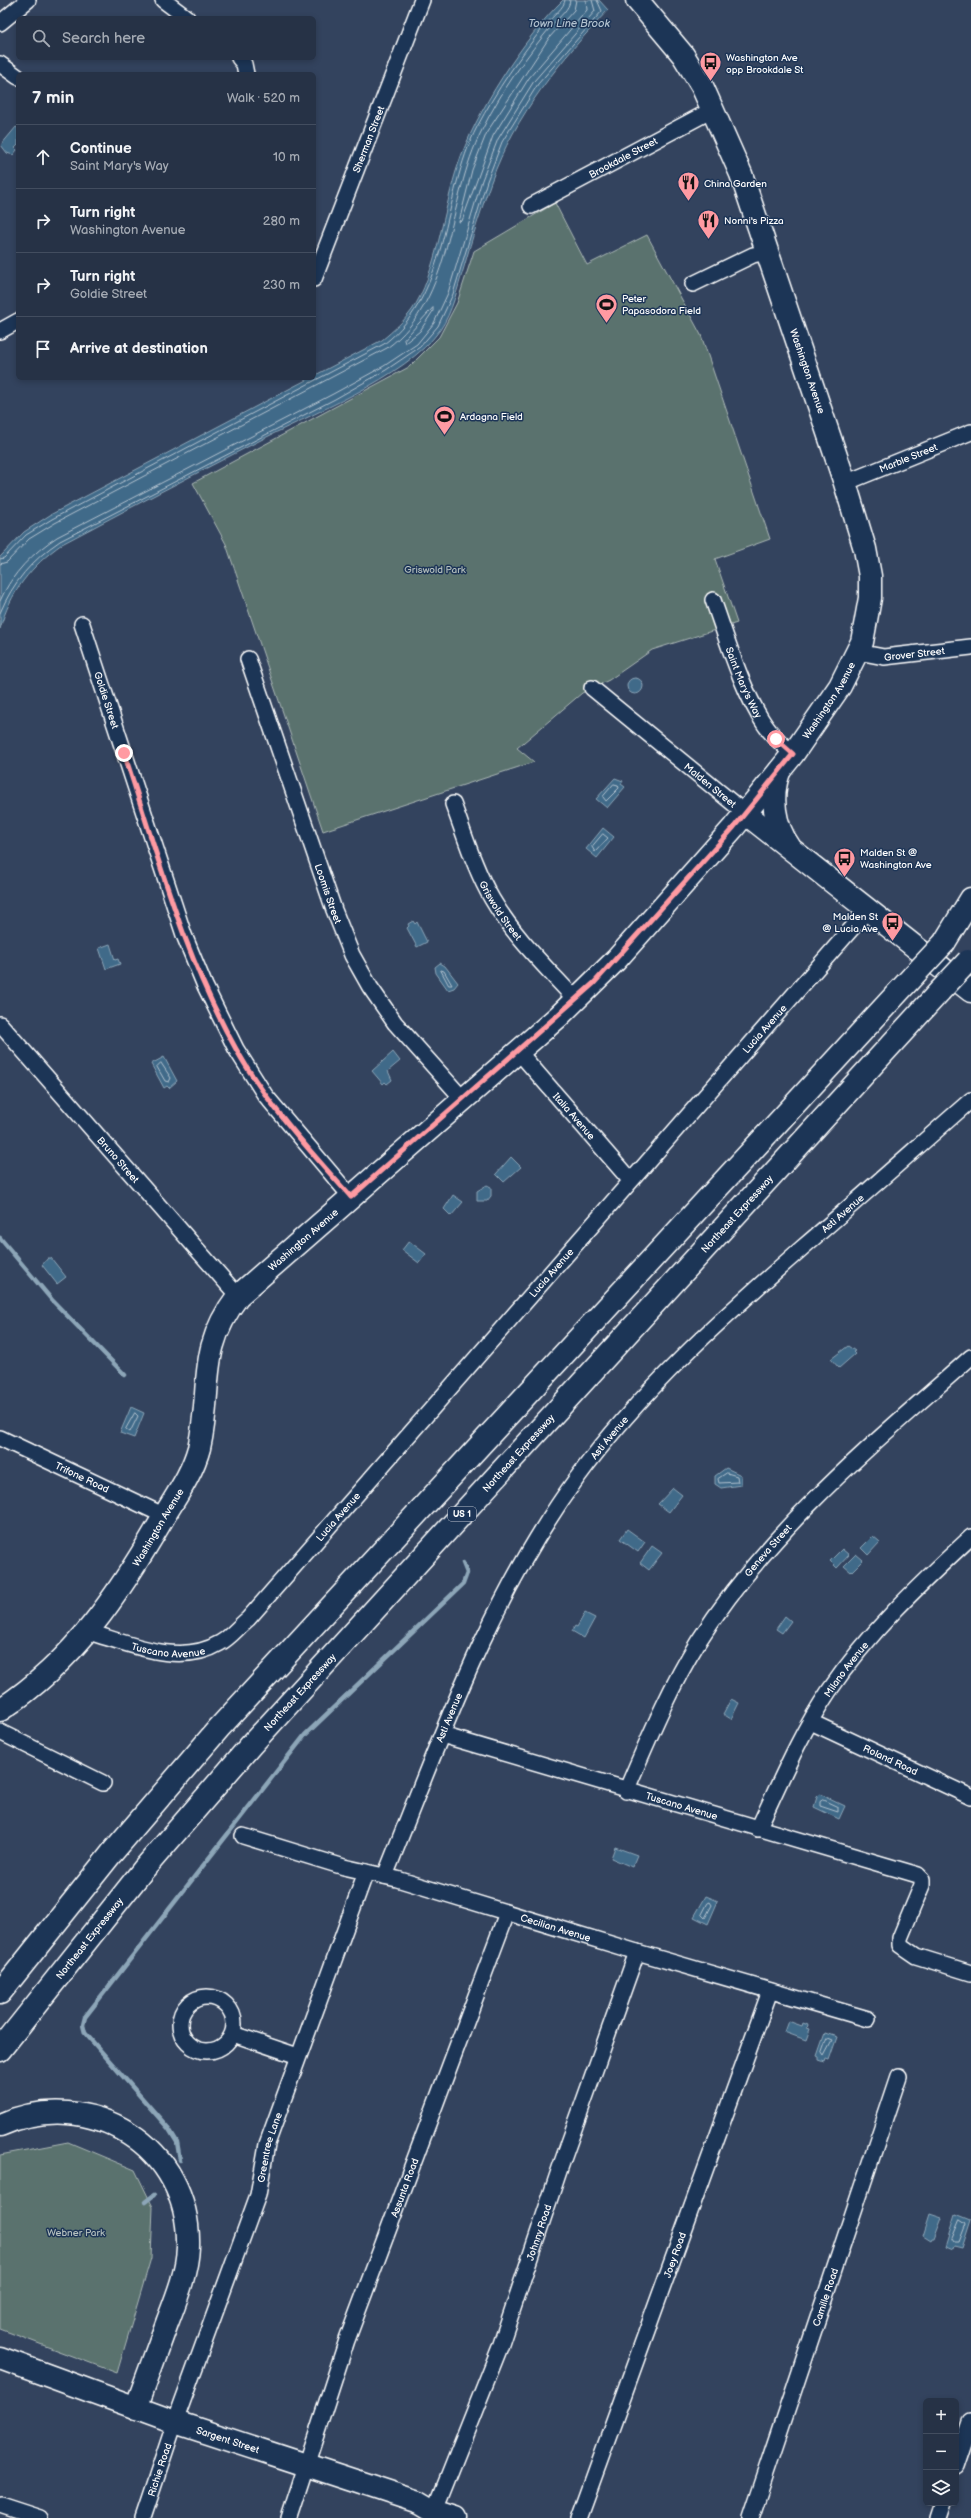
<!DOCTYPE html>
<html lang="en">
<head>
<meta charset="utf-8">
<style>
	:root { --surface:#263246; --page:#2e3a4d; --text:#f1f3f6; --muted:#a4aab3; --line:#424d5f }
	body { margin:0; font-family:"Balsamiq Sans",sans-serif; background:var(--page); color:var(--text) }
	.controls { position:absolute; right:12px; bottom:12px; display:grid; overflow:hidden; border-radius:6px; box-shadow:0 2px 6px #0003 }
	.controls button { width:36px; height:36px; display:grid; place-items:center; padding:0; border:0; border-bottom:1px solid var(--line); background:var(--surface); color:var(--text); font:20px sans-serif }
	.stop { position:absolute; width:12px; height:12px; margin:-9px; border:3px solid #ff9aa2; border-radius:50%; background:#fff }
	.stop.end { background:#ff9aa2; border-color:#fff; box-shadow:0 1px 4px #0008 }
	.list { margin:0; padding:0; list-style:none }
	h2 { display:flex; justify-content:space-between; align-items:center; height:52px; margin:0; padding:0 16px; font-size:17px }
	h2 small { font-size:13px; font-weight:400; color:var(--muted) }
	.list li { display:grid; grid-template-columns:26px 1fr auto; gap:12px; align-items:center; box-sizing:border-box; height:64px; padding:0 16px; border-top:1px solid var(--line) }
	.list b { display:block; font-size:15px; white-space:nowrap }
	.list p { margin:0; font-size:13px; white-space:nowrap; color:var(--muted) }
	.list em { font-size:13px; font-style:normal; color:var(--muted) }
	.icon { flex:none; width:22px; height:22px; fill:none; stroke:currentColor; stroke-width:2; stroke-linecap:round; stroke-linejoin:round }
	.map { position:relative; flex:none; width:971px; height:2518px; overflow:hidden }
	.search { position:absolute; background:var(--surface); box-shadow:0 2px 6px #0003; left:16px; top:16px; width:300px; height:44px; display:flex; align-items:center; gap:10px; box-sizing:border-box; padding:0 14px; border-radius:6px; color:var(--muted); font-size:15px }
	.panel { position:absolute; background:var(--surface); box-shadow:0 2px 6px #0003; left:16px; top:72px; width:300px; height:308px; border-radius:6px }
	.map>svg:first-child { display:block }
	.green { fill:#5a726e; stroke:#acb8b6 }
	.water { fill:#416a89; stroke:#8da6b8 }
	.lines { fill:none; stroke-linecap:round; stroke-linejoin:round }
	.shore { stroke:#b3c3d0; stroke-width:1 }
	.stream { stroke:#8da6b8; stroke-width:4.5 }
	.street-casing { stroke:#fff; stroke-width:18 }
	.secondary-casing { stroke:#fff; stroke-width:25 }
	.highway-casing { stroke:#fff; stroke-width:25 }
	.street { stroke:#1d3557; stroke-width:15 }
	.secondary { stroke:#1d3557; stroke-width:22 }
	.highway { stroke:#1d3557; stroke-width:22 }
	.highway-bridge-casing { stroke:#fff; stroke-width:25; stroke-linecap:butt }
	.highway-bridge { stroke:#1d3557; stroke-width:22 }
	.route { stroke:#ff9aa2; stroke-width:5 }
	.labels { text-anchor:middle; stroke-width:3; stroke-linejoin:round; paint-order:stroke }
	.shield { fill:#1d3557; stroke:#bbc2cd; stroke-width:1 }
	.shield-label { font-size:9px; font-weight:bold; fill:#fff }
	.poi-label { font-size:10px; fill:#fff; stroke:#1d3557; text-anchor:start }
	.street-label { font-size:10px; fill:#fff; stroke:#1d3557 }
	.park-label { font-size:10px; fill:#b5c0be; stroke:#1d3557 }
	.water-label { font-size:11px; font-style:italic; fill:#b3c3d0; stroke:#1d3557 }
</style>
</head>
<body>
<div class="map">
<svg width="971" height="2518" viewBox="0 0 971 2518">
	<rect width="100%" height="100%" fill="#33435e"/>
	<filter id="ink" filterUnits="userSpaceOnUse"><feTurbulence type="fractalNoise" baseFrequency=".025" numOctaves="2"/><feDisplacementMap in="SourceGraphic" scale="8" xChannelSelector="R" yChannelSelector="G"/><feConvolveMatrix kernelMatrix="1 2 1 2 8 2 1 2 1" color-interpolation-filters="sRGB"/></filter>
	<g filter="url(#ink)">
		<!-- green -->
		<g class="green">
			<path d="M555,203l32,62 60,-30 54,100 69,204 -55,20 22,64 -85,27 -43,30 -27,13 -65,55 17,14 -211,69 -97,-287 -33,-61 216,-116 30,-30 18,-34 17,-52z"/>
			<path d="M68,2142l67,28 18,37 -2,51 -34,115 -117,-44v-174z"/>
		</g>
		<!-- water -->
		<g class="water">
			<path d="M563,0h36l9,10c-48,51 -93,105 -117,172 -10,28 -19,56 -27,85 -7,22 -11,44 -24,63 -34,48 -132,85 -185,113 -64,33 -129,67 -193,101 -31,22 -52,48 -62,85v-72l24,-25 26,-17 332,-175c11,-9 22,-19 30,-30 24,-34 32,-104 46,-145 16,-50 67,-129 105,-165z"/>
			<path d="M16,127l2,1v17l-3,3 2,2 -4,5 -6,-2 -6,-8z"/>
			<circle cx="635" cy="686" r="8"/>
			<path d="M615,778l8,3 -2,3 4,3 -18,21 -11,-9z"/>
			<path d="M603,828l11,9 -17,21 -11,-9z"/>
			<path d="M413,921l2,3 2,-2 10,20 -10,5 -10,-19 2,-2 -1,-2z"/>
			<path d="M110,944l5,16 3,-1 2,5 -14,5 -7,-21z"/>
			<path d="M440,963l5,3 13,17 -4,5 -6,2 -12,-17 -1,-6z"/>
			<path d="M393,1052l7,9 -12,10 4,9 -5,4 -2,-2 -2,2 -11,-13z"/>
			<path d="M164,1057l13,24 -8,7 -2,-2 -3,2 -13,-24z"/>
			<path d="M511,1157l10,10 -17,15 -8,-8z"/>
			<path d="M487,1185l4,2v9l-4,5h-10v-10z"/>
			<path d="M453,1195l10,7 -12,14 -7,-7z"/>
			<path d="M409,1241l17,13 -7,9 -17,-13z"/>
			<path d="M48,1258h3l15,19 -9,7 -15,-19z"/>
			<path d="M848,1346l7,5 -2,1 2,2 -16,14 -8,-9z"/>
			<path d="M131,1407l13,6 -10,25 -14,-5z"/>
			<path d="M726,1468l15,7v10l-20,3 -6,-4v-8z"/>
			<path d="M673,1488l9,7 -13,17 -11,-8z"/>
			<path d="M627,1529l18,13 -7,10 -18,-13z"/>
			<path d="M873,1536l7,6 -12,13 -7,-7z"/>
			<path d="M652,1546l10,7 -13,17 -9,-7z"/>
			<path d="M842,1549l7,6 -12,13 -7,-7z"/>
			<path d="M856,1554l7,6 -12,12 -7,-6z"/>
			<path d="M585,1613l10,5 -11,20 -12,-7 3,-5 2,1z"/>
			<path d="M785,1616l6,5 -9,12 -6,-4z"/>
			<path d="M731,1699l8,4 -8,16 -8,-5z"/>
			<path d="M820,1794l25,12 -6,13 -25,-12 3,-10z"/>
			<path d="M615,1847l22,8 -5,12 -21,-9z"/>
			<path d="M706,1896l12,5 -10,23 -14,-7z"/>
			<path d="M788,2021l14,5 1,-3 5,2 -1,3 3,1 -4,11 -22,-8z"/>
			<path d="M825,2033l12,4 -8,23 -3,-1 -1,3 -6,-2v-3l-2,-1z"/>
			<path d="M930,2214l12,4 -8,21h-2l-1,2 -8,-5z"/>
			<path d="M956,2214l15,6 -9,28 -8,-2 -1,3 -7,-3z"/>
		</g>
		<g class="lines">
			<!-- shore -->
			<g class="shore">
				<path d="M576,0l-2,10 -25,28 -62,94 -15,38 -13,52 3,-1 31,-85 36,-58 58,-68 -1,-10"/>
				<path d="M433,308v3l-13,20 -15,12 -1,-3z"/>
				<path d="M0,559l4,-1 22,-23 26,-16 332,-175c67,-52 57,-147 93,-217 19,-36 44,-73 70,-104 5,-6 18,-16 18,-23"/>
				<path d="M0,564l7,-2 22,-23 26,-16 332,-175c68,-50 59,-148 95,-218 18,-37 45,-75 71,-106 6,-7 17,-15 17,-24"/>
				<path d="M0,601c12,-28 33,-48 57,-64l276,-143 51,-28 33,-22 17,-21 14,-30 34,-113 16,-41 36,-58 61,-70 -3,-11"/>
				<path d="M0,613c13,-31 32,-53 60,-72l275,-142 51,-29 34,-23 18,-21 15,-32 34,-113 15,-39 36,-58 64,-73 -5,-11"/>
				<path d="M614,784l4,1 1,3 -13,13 -3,-4z"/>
				<path d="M603,834l5,4 -13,14 -3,-5z"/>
				<path d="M441,970l3,1 8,14h-3z"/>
				<path d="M161,1063l10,15 -2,4 -4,-1 -8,-14z"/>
				<path d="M135,1413l3,3 -8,16 -4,-3z"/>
				<path d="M727,1473l10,3 1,6 -19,1 -1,-4z"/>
				<path d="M823,1800l15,7v5l-18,-6v-4z"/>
				<path d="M708,1903l2,-1 2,3 -7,13 -3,-3z"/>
				<path d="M827,2039l5,2 -8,15 -2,-3z"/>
				<path d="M960,2220l6,4 -7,18h-5l-2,-3z"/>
			</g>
			<!-- stream -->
			<g class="stream">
				<path d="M0,1238l52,62 73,75"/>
				<path d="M180,2160l-3,-18 -8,-13 -84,-96 -2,-8 2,-8 220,-282 158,-151 4,-11 -4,-10"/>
				<path d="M145,2202l9,-7"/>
			</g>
			<defs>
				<g id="street">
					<path d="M163,0l24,18"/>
					<path d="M0,23l28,-23"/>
					<path d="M239,58l5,6 2,10"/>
					<path d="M0,64l18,13"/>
					<path id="s1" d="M531,206l183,-97"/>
					<path id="s2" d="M314,279l108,-279"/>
					<path d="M693,284l60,-29 14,-3"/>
					<path d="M0,331l18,-10"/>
					<path id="s3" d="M845,483l126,-51"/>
					<path id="s4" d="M713,600c14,39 29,91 52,125 8,12 18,20 28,29"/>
					<path id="s5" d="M82,624l102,311 21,51 31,63 29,46 86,102"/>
					<path id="s6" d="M858,652l26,5 87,-10"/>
					<path id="s7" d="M248,659l86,251 18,45 18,32 25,36 67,75"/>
					<path id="s8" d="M592,688l153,125"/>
					<path id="s9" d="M453,804c12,32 22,66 39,95 22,38 55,69 84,101"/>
					<path id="s10" d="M0,1024l238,272"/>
					<path id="s11" d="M518,1051l112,129"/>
					<path id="s12" d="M0,1438l165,78"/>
					<path id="s13" d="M89,1632c41,12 91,35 131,11 10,-5 19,-17 28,-24l612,-700"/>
					<path id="s14" d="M811,1722l160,75"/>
					<path d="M0,1732l103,51"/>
					<path id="s15" d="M442,1735l476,140 4,4v6l-22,53v7l16,11 55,17"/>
					<path id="s16" d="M626,1791c22,-51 43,-102 72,-149 72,-114 174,-197 273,-285"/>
					<path id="s17" d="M758,1829c22,-47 42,-95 71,-138 40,-59 90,-106 142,-154"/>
					<path id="s18" d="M243,1836l101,31 53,12 240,73 231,67"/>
					<path id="s19" d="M385,1876c55,-136 104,-278 192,-398 64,-88 144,-159 225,-230 57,-49 113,-99 169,-148"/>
					<circle cx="207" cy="2024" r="27"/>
					<path d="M233,2034l65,22"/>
					<path d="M956,2466l15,-44"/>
					<path d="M0,2505l40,13"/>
					<path id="s20" d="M143,2518l32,-96 83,-227 9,-51 99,-272"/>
					<path id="s21" d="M289,2518l58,-178 160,-427"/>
					<path id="s22" d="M432,2518l68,-171 60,-179 77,-216"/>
					<path id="s23" d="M579,2518l191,-527"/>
					<path id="s24" d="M751,2518l148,-442"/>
					<path d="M938,2518l5,-15"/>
				</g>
				<g id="secondary">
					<path d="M779,772c-9,24 -5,53 10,74"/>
					<path d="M745,813l226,178"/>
					<path id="s25" d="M0,1710c75,-49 119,-116 163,-192 13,-22 29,-44 36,-70 14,-60 -3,-97 39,-152l321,-280 57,-56 118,-133 59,-73 47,-68 22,-44 8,-44v-22l-5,-27 -20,-66 -104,-309 -39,-88 -19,-31 -46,-55"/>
					<path id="s26" d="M0,2358l175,64 244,80 15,9 22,7"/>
				</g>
				<g id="highway">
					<path d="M944,943l27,-44"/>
					<path d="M0,1993l111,-139 108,-126 695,-753"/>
					<path id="s27" d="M0,2050l143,-180 108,-125 689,-754"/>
					<path d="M0,2125c90,-40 191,21 188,122 -1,26 -12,52 -21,76 -10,28 -21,57 -31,85"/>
				</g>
			</defs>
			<!-- street casing -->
			<use href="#street" class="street-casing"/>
			<!-- secondary casing -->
			<use href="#secondary" class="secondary-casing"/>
			<!-- highway casing -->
			<use href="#highway" class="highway-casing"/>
			<!-- street -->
			<use href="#street" class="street"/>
			<!-- secondary -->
			<use href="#secondary" class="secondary"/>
			<!-- highway -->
			<use href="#highway" class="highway"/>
			<defs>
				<g id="highway-bridge">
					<path d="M914,975l30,-32"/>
					<path d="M940,991l28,-30"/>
				</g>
			</defs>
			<!-- highway-bridge casing -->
			<use href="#highway-bridge" class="highway-bridge-casing"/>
			<!-- highway-bridge -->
			<use href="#highway-bridge" class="highway-bridge"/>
		</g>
	</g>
	<g class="lines" filter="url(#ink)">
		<!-- route -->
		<path class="route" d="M124,753c33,100 60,204 112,296 31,55 73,101 115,148l243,-214 140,-156 59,-73 -17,-15"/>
	</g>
	<!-- icons -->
	<defs>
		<symbol id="bus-pin" viewBox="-11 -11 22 30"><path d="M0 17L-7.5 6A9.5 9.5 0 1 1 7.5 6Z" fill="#ff9aa2" stroke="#1d3557"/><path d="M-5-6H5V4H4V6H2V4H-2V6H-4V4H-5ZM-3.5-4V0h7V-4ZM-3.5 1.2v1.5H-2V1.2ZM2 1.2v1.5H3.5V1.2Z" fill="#111"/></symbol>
		<symbol id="restaurant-pin" viewBox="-11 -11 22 30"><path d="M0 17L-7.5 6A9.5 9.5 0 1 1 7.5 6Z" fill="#ff9aa2" stroke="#1d3557"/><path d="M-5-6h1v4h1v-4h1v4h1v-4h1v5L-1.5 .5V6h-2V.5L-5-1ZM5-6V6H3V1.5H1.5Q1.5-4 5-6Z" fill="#111"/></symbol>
		<symbol id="stadium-pin" viewBox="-11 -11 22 30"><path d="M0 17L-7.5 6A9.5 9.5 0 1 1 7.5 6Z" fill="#ff9aa2" stroke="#1d3557"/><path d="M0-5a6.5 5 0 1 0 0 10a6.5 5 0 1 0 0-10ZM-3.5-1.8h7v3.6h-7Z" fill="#111"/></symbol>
	</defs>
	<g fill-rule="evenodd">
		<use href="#bus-pin" x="698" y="50" width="25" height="34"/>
		<use href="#restaurant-pin" x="676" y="170" width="25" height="34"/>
		<use href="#restaurant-pin" x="696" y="208" width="25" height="34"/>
		<use href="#stadium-pin" x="594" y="292" width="25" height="34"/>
		<use href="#stadium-pin" x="432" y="404" width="25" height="34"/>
		<use href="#bus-pin" x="832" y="846" width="25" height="34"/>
		<use href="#bus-pin" x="880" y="910" width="25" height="34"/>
	</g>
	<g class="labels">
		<!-- shield labels -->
		<rect class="shield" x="448" y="1507" width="28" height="14" rx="3"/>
		<g class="shield-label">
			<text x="462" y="1517">US 1</text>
		</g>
		<!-- poi labels -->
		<g class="poi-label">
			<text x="726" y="61">Washington Ave<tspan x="726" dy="12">opp Brookdale St</tspan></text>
			<text x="704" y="187">China Garden</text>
			<text x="724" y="224">Nonni's Pizza</text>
			<text x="622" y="302">Peter<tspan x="622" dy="12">Papasodora Field</tspan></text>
			<text x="460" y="420">Ardagna Field</text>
			<text x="860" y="856">Malden St @<tspan x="860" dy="12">Washington Ave</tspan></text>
			<text x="878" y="920" text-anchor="end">Malden St<tspan x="878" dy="12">@ Lucia Ave</tspan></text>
		</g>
		<!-- street labels -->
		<g class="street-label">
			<text dy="4" stroke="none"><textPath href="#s2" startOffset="150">Sherman Street</textPath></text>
			<text dy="4" stroke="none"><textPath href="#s1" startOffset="104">Brookdale Street</textPath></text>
			<text transform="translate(808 371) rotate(71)" y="4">Washington Avenue</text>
			<text dy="4" stroke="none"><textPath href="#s3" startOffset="68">Marble Street</textPath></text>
			<text dy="4" stroke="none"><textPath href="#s6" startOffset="57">Grover Street</textPath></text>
			<text dy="4" stroke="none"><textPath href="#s4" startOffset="88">Saint Mary's Way</textPath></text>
			<text dy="4" stroke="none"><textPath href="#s5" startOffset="80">Goldie Street</textPath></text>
			<text dy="4" stroke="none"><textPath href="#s25" startOffset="1335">Washington Avenue</textPath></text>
			<text dy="4" stroke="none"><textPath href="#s8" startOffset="153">Malden Street</textPath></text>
			<text dy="4" stroke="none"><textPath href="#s7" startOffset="248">Loomis Street</textPath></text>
			<text dy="4" stroke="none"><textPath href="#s9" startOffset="117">Griswold Street</textPath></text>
			<text dy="4" stroke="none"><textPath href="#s13" startOffset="957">Lucia Avenue</textPath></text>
			<text dy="4" stroke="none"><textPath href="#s11" startOffset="86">Italia Avenue</textPath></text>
			<text dy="4" stroke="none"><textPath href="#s10" startOffset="180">Bruno Street</textPath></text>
			<text dy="4" stroke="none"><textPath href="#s19" startOffset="819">Asti Avenue</textPath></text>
			<text dy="4" stroke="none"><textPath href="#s27" startOffset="1115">Northeast Expressway</textPath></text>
			<text dy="4" stroke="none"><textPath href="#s25" startOffset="579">Washington Avenue</textPath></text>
			<text dy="4" stroke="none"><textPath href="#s13" startOffset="633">Lucia Avenue</textPath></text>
			<text dy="4" stroke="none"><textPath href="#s19" startOffset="495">Asti Avenue</textPath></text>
			<text dy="4" stroke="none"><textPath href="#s27" startOffset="791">Northeast Expressway</textPath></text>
			<text dy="4" stroke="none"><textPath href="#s12" startOffset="91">Trifone Road</textPath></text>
			<text dy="4" stroke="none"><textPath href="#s13" startOffset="309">Lucia Avenue</textPath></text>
			<text dy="4" stroke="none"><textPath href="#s25" startOffset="244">Washington Avenue</textPath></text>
			<text dy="4" stroke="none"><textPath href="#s16" startOffset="281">Geneva Street</textPath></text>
			<text dy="4" stroke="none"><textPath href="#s13" startOffset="82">Tuscano Avenue</textPath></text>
			<text dy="4" stroke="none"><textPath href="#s17" startOffset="183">Milano Avenue</textPath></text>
			<text dy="4" stroke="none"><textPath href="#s27" startOffset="467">Northeast Expressway</textPath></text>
			<text dy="4" stroke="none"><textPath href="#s19" startOffset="171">Asti Avenue</textPath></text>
			<text dy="4" stroke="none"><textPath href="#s14" startOffset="88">Roland Road</textPath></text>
			<text dy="4" stroke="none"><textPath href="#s15" startOffset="250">Tuscano Avenue</textPath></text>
			<text dy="4" stroke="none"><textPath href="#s18" startOffset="326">Cecilian Avenue</textPath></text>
			<text dy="4" stroke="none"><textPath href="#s27" startOffset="143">Northeast Expressway</textPath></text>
			<text dy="4" stroke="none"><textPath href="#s20" startOffset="392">Greentree Lane</textPath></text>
			<text dy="4" stroke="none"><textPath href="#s21" startOffset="350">Assunta Road</textPath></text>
			<text dy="4" stroke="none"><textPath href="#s22" startOffset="305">Johnny Road</textPath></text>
			<text dy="4" stroke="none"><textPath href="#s23" startOffset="280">Joey Road</textPath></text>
			<text dy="4" stroke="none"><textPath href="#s24" startOffset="233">Camille Road</textPath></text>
			<text dy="4" stroke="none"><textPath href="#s26" startOffset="242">Sargent Street</textPath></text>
			<text dy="4" stroke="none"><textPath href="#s20" startOffset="51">Richie Road</textPath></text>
		</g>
		<!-- park labels -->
		<g class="park-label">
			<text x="435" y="573">Griswold Park</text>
			<text x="76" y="2236">Webner Park</text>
		</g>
		<!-- water labels -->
		<g class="water-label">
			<text x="569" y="27">Town Line Brook</text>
		</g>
	</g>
</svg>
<div class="controls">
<button>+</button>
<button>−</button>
<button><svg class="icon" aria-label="layers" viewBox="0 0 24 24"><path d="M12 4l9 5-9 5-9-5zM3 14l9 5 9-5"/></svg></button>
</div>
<div class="stop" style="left:776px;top:739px"></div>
<div class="stop end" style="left:124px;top:753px"></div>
<div class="search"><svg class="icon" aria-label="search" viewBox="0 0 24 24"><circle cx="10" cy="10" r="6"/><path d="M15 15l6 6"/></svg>Search here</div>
<section class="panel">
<h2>7 min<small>Walk · 520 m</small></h2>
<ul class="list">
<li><svg class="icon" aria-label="ahead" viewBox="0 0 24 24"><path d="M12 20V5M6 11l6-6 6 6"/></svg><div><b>Continue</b><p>Saint Mary's Way</p></div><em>10 m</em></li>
<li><svg class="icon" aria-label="right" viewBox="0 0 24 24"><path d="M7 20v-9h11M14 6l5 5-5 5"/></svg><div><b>Turn right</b><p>Washington Avenue</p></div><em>280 m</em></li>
<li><svg class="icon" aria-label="right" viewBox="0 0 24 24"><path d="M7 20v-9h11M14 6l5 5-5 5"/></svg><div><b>Turn right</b><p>Goldie Street</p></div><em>230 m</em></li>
<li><svg class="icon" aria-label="arrive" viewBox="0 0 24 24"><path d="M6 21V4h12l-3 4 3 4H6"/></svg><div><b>Arrive at destination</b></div></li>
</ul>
</section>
</div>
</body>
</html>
